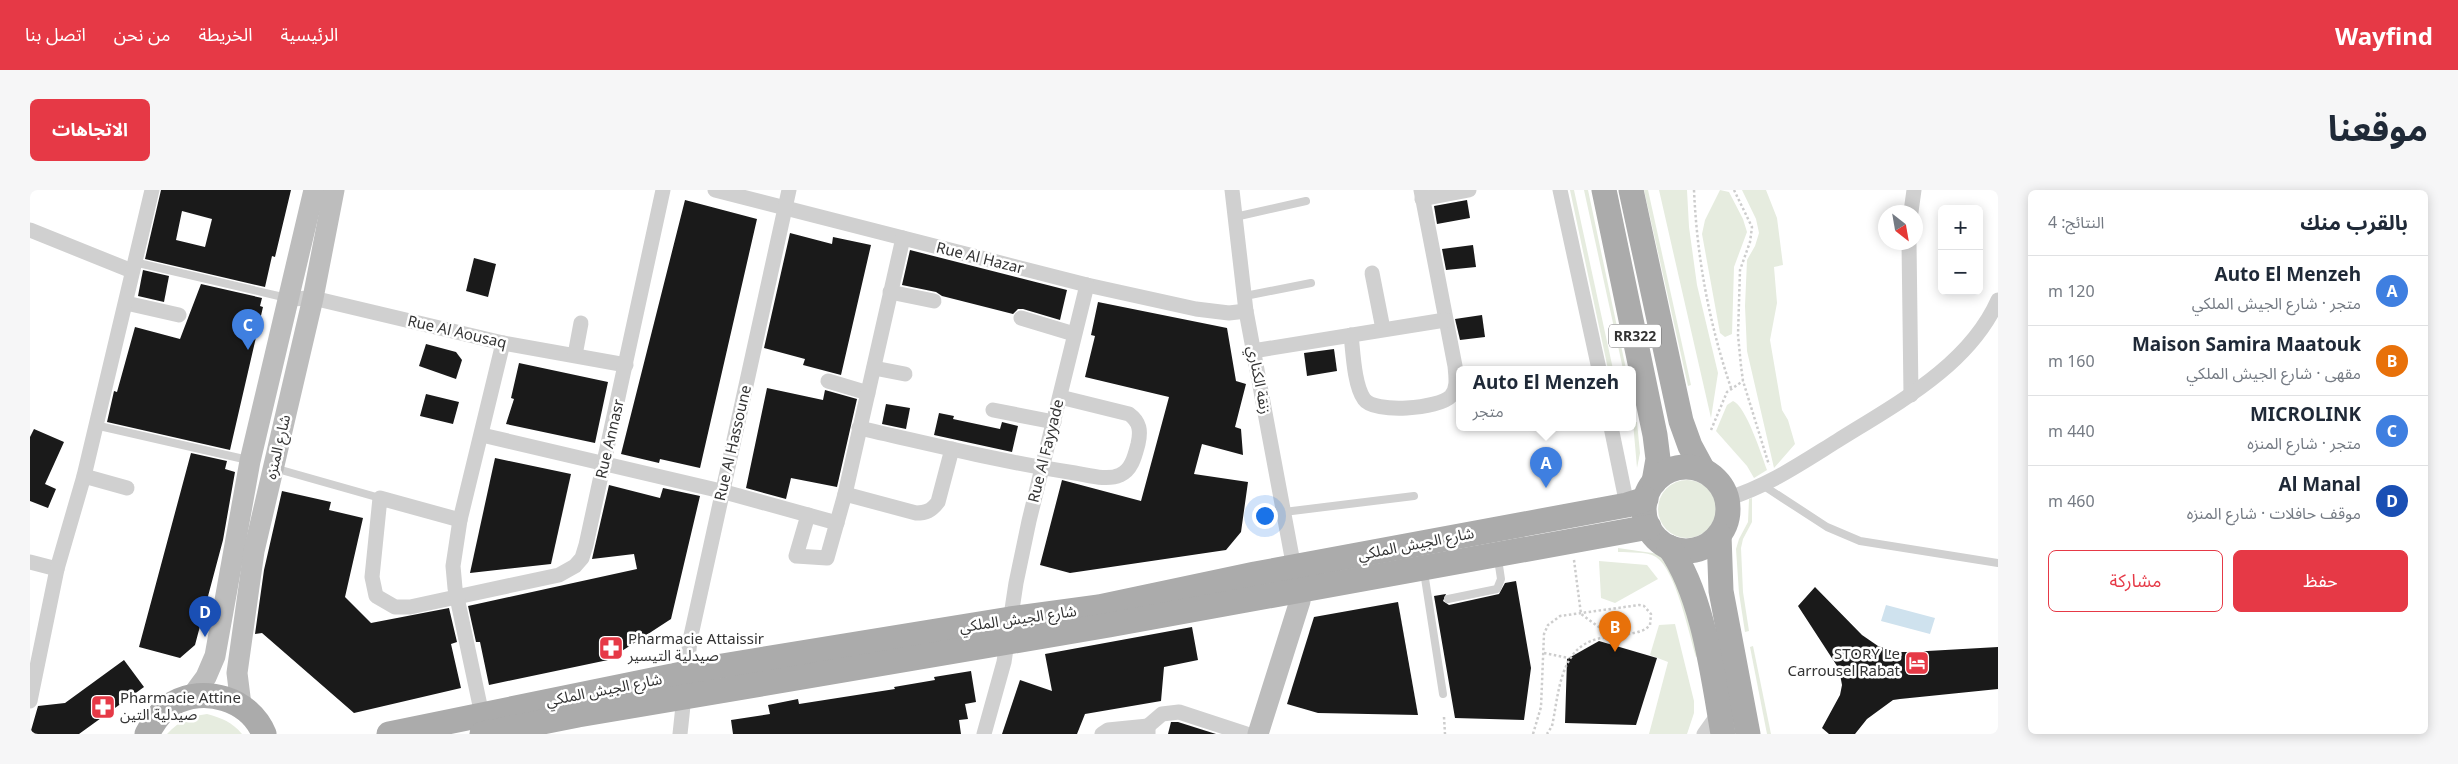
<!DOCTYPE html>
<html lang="ar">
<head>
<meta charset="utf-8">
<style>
	:root { --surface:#fff; --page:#f6f6f7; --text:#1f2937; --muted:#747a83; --line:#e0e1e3; --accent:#e63946 }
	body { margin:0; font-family:"Noto Sans","Noto Sans Arabic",sans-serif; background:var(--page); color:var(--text); direction:rtl }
	.controls { position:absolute; right:15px; top:15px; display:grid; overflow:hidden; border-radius:8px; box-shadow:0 2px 12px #0003 }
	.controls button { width:45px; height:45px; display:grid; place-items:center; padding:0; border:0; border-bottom:1px solid var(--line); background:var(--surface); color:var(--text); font:25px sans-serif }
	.compass { position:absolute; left:1848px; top:15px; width:45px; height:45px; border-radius:50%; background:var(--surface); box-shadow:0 2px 12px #0003; rotate:149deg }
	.you { position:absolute; left:1234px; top:325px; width:18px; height:18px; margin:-12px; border:4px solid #fff; border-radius:50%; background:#1a73e8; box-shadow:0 0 0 8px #1a73e833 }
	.badge { display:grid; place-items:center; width:32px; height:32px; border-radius:50%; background:var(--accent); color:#fff; font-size:16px; font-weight:700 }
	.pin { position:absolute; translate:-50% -41px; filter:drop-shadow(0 1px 2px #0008) }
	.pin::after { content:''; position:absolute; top:26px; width:18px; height:15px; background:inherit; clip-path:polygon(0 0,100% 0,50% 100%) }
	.popup { position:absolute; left:1426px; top:176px; width:180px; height:65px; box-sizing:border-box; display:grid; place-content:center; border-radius:8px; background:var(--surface); filter:drop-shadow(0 1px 4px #0005); font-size:16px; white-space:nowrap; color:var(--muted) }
	.popup b { font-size:19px; color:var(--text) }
	.popup::after { content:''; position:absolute; left:50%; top:100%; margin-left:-10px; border:10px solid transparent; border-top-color:var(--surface) }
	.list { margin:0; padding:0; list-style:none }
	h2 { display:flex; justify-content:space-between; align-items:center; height:65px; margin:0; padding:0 20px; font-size:21px }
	h2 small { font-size:16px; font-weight:400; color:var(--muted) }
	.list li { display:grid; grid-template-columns:32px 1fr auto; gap:15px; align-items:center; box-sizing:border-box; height:70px; padding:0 20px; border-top:1px solid var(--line) }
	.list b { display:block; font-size:19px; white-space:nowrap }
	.list p { margin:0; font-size:16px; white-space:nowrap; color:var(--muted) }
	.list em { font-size:16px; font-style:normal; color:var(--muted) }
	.actions { display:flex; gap:10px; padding:15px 20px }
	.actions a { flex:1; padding:11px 0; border:1px solid var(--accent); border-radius:8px; text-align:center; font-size:18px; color:var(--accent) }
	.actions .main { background:var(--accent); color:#fff }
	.map { position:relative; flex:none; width:1968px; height:544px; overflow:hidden; direction:ltr; border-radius:8px }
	header { display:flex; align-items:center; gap:30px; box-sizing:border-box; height:70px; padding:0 25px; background:var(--accent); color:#fff }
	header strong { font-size:24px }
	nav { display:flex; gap:28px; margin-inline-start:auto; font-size:18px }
	.intro { display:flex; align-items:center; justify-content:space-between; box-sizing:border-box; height:120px; padding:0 30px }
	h1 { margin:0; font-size:35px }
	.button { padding:12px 22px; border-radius:8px; background:var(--accent); color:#fff; font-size:18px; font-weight:700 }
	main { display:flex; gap:30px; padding:0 30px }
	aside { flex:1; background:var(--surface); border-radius:8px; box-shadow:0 2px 12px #0003 }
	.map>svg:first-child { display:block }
	.green { fill:#e6ecdf }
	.water { fill:#cfe2ee }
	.building { fill:#1a1a1a; fill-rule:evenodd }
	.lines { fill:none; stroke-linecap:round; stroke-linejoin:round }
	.path { stroke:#cdcdcd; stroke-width:2.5; stroke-dasharray:2.5 2.5; stroke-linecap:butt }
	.lane { stroke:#d0d0d0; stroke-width:8 }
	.street { stroke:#d0d0d0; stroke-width:15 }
	.secondary { stroke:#bdbdbd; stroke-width:21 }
	.primary { stroke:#ababab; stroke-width:25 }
	.labels { text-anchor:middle; stroke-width:5; stroke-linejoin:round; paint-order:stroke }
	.shield { fill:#fff; stroke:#707070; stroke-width:1 }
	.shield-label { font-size:14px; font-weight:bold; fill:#333 }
	.street-label { font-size:15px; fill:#333; stroke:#fff }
	.poi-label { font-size:15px; fill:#333; stroke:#fff; text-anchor:start }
</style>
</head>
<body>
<header>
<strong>Wayfind</strong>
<nav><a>الرئيسية</a><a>الخريطة</a><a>من نحن</a><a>اتصل بنا</a></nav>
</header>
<div class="intro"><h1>موقعنا</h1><a class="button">الاتجاهات</a></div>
<main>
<aside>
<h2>بالقرب منك<small>النتائج: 4</small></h2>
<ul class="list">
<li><span class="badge" style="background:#3f7fe0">A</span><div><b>Auto El Menzeh</b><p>متجر · شارع الجيش الملكي</p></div><em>120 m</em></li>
<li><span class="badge" style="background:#e8710a">B</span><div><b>Maison Samira Maatouk</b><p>مقهى · شارع الجيش الملكي</p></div><em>160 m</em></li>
<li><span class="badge" style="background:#3f7fe0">C</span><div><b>MICROLINK</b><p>متجر · شارع المنزه</p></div><em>440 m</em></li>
<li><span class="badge" style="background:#1a4fb4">D</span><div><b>Al Manal</b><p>موقف حافلات · شارع المنزه</p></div><em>460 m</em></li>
</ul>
<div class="actions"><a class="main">حفظ</a><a>مشاركة</a></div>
</aside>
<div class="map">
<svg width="1968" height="544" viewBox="0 0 1968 544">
	<rect width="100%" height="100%" fill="#fff"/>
	<!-- green -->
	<g class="green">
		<path d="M1540,0h4l39,179h-5z"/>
		<path d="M1554,0h4l38,179h-3z"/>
		<path d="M1614,0h4l43,195 -3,1z"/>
		<path d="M1629,0h28l2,37 8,58 21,88 -7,45z"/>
		<path d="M1690,0l9,2 14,27 4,13 -13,35 -2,67 -7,3 -5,-4 -18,-99 3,-14z"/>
		<path d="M1712,0h24l11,28 6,47 -9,2 3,36 -7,37 12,70 6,10 7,24 -21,24 -27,-117 -2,-45 2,-46 8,-14 4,-13 -3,-14z"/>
		<path d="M1703,211c13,5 29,55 34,69l-13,8 -7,-12 -31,-35 11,-26z"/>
		<path d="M1603,232h4l3,31 -3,15z"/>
		<circle cx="1657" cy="319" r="29"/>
		<path d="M1722,308v24l-9,17 -2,9 2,44 6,39 -4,1 -6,-39 -3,-44 3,-10 9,-17 1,-23z"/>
		<path d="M1588,358l41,6 20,32 20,69 -3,2c-7,-23 -20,-87 -40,-100 -10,-6 -26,-4 -38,-5z"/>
		<path d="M1569,371l48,4 11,14 -43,24 -14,-5z"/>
		<path d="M1645,434l19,77v12l-7,21h-38l19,-72 -18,-7 9,-30z"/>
		<path d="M1723,456l18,88h-4l-17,-87z"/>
		<path d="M177,524c15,4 25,8 35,20h-75c12,-13 23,-18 40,-20z"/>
	</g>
	<!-- water -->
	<path class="water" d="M1856,415l49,13 -5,16 -49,-13z"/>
	<!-- building -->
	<g class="building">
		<path d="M131,0h130l-16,67 -3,-1 -7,31 -120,-28zM152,21l30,8 -7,28 -29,-7z"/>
		<path d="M655,10l72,19 -57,249 -40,-9 -1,4 -38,-9z"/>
		<path d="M1437,10l3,18 -33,6 -3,-18z"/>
		<path d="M760,43l42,11 1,-7 38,8 -30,130 -38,-10 2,-6 -41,-11z"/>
		<path d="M1443,55l3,22 -30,3 -4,-21z"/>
		<path d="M880,60l157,40 -7,30 -37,-11h-5l-5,5 -71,-18 -6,-4 -34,-7z"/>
		<path d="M444,68l22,6 -8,33 -22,-6z"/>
		<path d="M113,80l26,6 -5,26 -26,-6z"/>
		<path d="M171,94l61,14 -2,8 3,1 -33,143 -123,-28 7,-31 3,1 18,-65 45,12z"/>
		<path d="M1068,112l129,26 9,53 10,3 -11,43 6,2 2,26 -41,-11 -8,30 54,8 -7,50 -15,18 -156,23 -30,-8 22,-85 79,21 28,-104 -84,-20 10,-41 -4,-1z"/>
		<path d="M1452,125l3,22 -25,3 -5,-21z"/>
		<path d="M396,154l30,8 6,8 -6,19 -37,-13z"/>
		<path d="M1304,159l3,22 -30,5 -3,-23z"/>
		<path d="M489,173l89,19 -13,61 -89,-19 8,-25 -3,-1z"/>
		<path d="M737,198l56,12 2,-10 32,9 -20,88 -46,-9 -5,21 -40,-11z"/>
		<path d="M396,204l33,8 -6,22 -33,-8z"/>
		<path d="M856,214l24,4 -4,21 -24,-5z"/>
		<path d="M909,223l15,3 -1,3 47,10 2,-7 16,4 -6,26 -78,-17z"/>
		<path d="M4,239l30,13 -19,42 11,5 -8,19 -18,-7v-64z"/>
		<path d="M161,263l36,8 -2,8 10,3 -12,68 -28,105 -15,13 -41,-11z"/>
		<path d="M465,268l76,16 -20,90 -81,9z"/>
		<path d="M579,295l51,13 3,-10 37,8 -29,123 -63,41 -119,25 -9,-43h-4l-8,-36 169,-37 -3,-15 -42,5z"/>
		<path d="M252,301l49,11 -2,8 34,8 -18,79 26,26 78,-15 8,34 -6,2 10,44 -107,25 -92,-80 -7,1 9,-64z"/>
		<path d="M1486,391l15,87 -7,52 -69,-2 -21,-122 12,-2 -3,7 6,4 50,-11 6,-11z"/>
		<path d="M1785,397l47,48 16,11 17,6h15l88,-5v42l-98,10 -7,1 -26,19 -12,15h-26l-7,-6 18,-33 2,-10 -3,-16 -41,-63z"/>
		<path d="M1368,412l20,113 -100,-2 -31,-9 27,-87z"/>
		<path d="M1162,437l6,33 -34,7 -3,34 -76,13 -8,20h-75l18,-54 32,11 -7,-37z"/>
		<path d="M1569,451l58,17 -21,67 -71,-2 2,-64z"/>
		<path d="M94,470l20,27 -65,47h-49l8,-28 27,-3z"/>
		<path d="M941,481l5,31 -11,2 3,15 -9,1 2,14h-228l-2,-14 39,-6 -2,-9 30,-6 1,5 96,-15 -1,-2 41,-7 -1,-3z"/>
		<path d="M1141,532h7l38,12h-48z"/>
	</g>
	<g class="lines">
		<!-- path -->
		<g class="path">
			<path d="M1664,0c3,68 15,133 37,198"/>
			<path d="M1704,0l18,37 -2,15 -10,28 -2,65 3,31 2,15 26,84"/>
			<path d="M1681,240l16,-38 16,-11"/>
			<path d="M1544,370l7,54 22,16 4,7"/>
			<path d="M1514,463l25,5"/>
			<path d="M1414,527l1,17"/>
			<path d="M1503,544l8,-27 3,-73 4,-9 12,-9 79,-11 5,1 7,8 -1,11 -4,4c-15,7 -33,6 -49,10 -38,10 -38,55 -45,87l-5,8"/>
		</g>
		<!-- lane -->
		<g class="lane">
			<path d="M1205,27l71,-16"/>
			<path d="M104,72l153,36"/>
			<path d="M1215,106l66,-13"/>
			<path d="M65,235l153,35"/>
			<path d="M244,278l106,30"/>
			<path d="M1734,296l63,41 33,14 138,22"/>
			<path d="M1254,322l130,-16"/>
			<path d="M1394,382l19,122"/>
			<path d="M1418,409l49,-10 4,-10 -3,-20"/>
		</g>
		<!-- street -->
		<g class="street">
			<path d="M685,0l372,95 109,24 33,4 17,-2"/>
			<path d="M1202,0l14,121 48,257"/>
			<path d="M1530,0l39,179"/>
			<path d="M1392,9l47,-9"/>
			<path d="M1881,22l3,-22"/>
			<path d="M0,40l102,41"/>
			<path d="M1879,52l2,153"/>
			<path d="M1342,83l11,56"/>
			<path d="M860,102l44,9"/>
			<path d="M259,109l24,-1 190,45 123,22"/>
			<path d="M96,113l53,12"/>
			<path d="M991,128l53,16"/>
			<path d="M1321,145c2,16 3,50 13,64 10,15 75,10 87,-3 7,-8 5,-19 4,-30l-34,-176"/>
			<path d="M1223,161l192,-31"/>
			<path d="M545,165l6,-32"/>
			<path d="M844,178l31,6"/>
			<path d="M798,191l40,12"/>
			<path d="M963,220l61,12"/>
			<path d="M1581,237l16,78"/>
			<path d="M829,238c72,16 143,34 216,45 13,2 32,8 45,2 12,-5 15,-20 18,-31 3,-13 2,-22 -9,-30l-69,-17"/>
			<path d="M452,245l239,56 116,32"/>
			<path d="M54,286l43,12"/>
			<path d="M815,304l71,19c10,0 15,-2 22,-11l14,-53"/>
			<path d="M1696,309c42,-13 74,-35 111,-58 59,-37 132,-75 161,-141"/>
			<path d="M778,325l-12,41 31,2 18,-64 58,-256"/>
			<path d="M430,330l-80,-22 -8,79 4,19 19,11h15l149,-32 16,-9 7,-8 4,-13 77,-355"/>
			<path d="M0,372l27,7"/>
			<path d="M0,511l27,-132 27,-93 68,-286"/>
			<path d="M452,525l-27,-127 -2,-22 7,-46 43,-177"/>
			<path d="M1118,536l14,-12 17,-2 67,22"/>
			<path d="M650,544l10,-94 99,-450"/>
			<path d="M954,544l20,-72 12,-79 13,-62 58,-236"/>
			<path d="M1072,544l6,-4 40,-4v8"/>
			<path d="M1674,544l15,-21"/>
		</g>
		<!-- secondary -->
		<g class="secondary">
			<path d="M162,506l14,-19 9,-21 35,-195 64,-271"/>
			<path d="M211,515l-4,-32 17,-122 59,-253 21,-108"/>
			<path d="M1228,544l42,-133 -5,-26"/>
		</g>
		<!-- primary -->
		<g class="primary">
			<path d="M1574,0l51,245 3,24 -4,23"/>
			<path d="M1601,0l50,231 9,25 13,24"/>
			<circle cx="1656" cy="319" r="42"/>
			<path d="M1689,345l2,56 27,143"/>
			<path d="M1639,357c34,47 44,129 54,187"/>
			<path d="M117,544c6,-11 13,-23 25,-30 32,-19 78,-5 92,30"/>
			<path d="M359,544l327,-67 294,-48 89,-12 156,-33 372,-69 19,-6"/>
			<path d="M452,544l96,-19 531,-90 540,-98"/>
		</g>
	</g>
	<!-- icons -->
	<defs>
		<symbol id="pharmacy-square" viewBox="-11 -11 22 22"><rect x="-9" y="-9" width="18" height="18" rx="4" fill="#e63946" stroke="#fff"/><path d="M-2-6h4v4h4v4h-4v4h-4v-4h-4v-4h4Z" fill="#fff"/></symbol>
		<symbol id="hotel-square" viewBox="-11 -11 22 22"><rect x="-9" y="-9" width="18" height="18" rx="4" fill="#e63946" stroke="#fff"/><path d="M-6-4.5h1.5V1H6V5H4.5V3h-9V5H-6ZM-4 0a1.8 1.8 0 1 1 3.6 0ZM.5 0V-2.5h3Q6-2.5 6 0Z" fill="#fff"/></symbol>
	</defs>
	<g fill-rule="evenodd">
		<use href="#pharmacy-square" x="567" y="444" width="28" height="28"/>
		<use href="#hotel-square" x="1873" y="459" width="28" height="28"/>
		<use href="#pharmacy-square" x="59" y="503" width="28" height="28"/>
	</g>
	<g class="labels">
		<!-- shield labels -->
		<rect class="shield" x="1579" y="134.5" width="52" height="23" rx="4"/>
		<g class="shield-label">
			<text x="1605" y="151">RR322</text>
		</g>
		<!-- street labels -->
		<g class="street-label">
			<text transform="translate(950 68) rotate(14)" y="5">Rue Al Hazar</text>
			<text transform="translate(427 142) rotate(13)" y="5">Rue Al Aousaq</text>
			<text transform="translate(1229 190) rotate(79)" y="5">زنقة الكناري</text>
			<text transform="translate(580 249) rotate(-77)" y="5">Rue Annasr</text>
			<text transform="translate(703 253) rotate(-77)" y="5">Rue Al Hassoune</text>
			<text transform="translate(248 257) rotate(-77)" y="5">شارع المنزه</text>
			<text transform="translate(1016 261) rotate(-76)" y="5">Rue Al Fayyade</text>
			<text transform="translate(1386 354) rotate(-11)" y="5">شارع الجيش الملكي</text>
			<text transform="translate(988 429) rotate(-8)" y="5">شارع الجيش الملكي</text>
			<text transform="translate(574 500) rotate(-11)" y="5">شارع الجيش الملكي</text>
		</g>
		<!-- poi labels -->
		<g class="poi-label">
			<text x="598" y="454">Pharmacie Attaissir<tspan x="598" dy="17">صيدلية التيسير</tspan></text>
			<text x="1870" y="469" text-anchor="end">STORY Le<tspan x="1870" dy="17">Carrousel Rabat</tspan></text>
			<text x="90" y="513">Pharmacie Attine<tspan x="90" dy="17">صيدلية التين</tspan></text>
		</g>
	</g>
</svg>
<div class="controls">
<button>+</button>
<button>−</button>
</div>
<svg class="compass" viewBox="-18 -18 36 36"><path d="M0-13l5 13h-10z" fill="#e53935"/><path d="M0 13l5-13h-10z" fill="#747a83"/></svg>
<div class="you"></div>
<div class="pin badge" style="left:1516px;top:298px;background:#3f7fe0">A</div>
<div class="popup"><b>Auto El Menzeh</b>متجر</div>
<div class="pin badge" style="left:1585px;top:462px;background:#e8710a">B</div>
<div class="pin badge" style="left:218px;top:160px;background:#3f7fe0">C</div>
<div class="pin badge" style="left:175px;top:447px;background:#1a4fb4">D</div>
</div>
</main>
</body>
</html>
